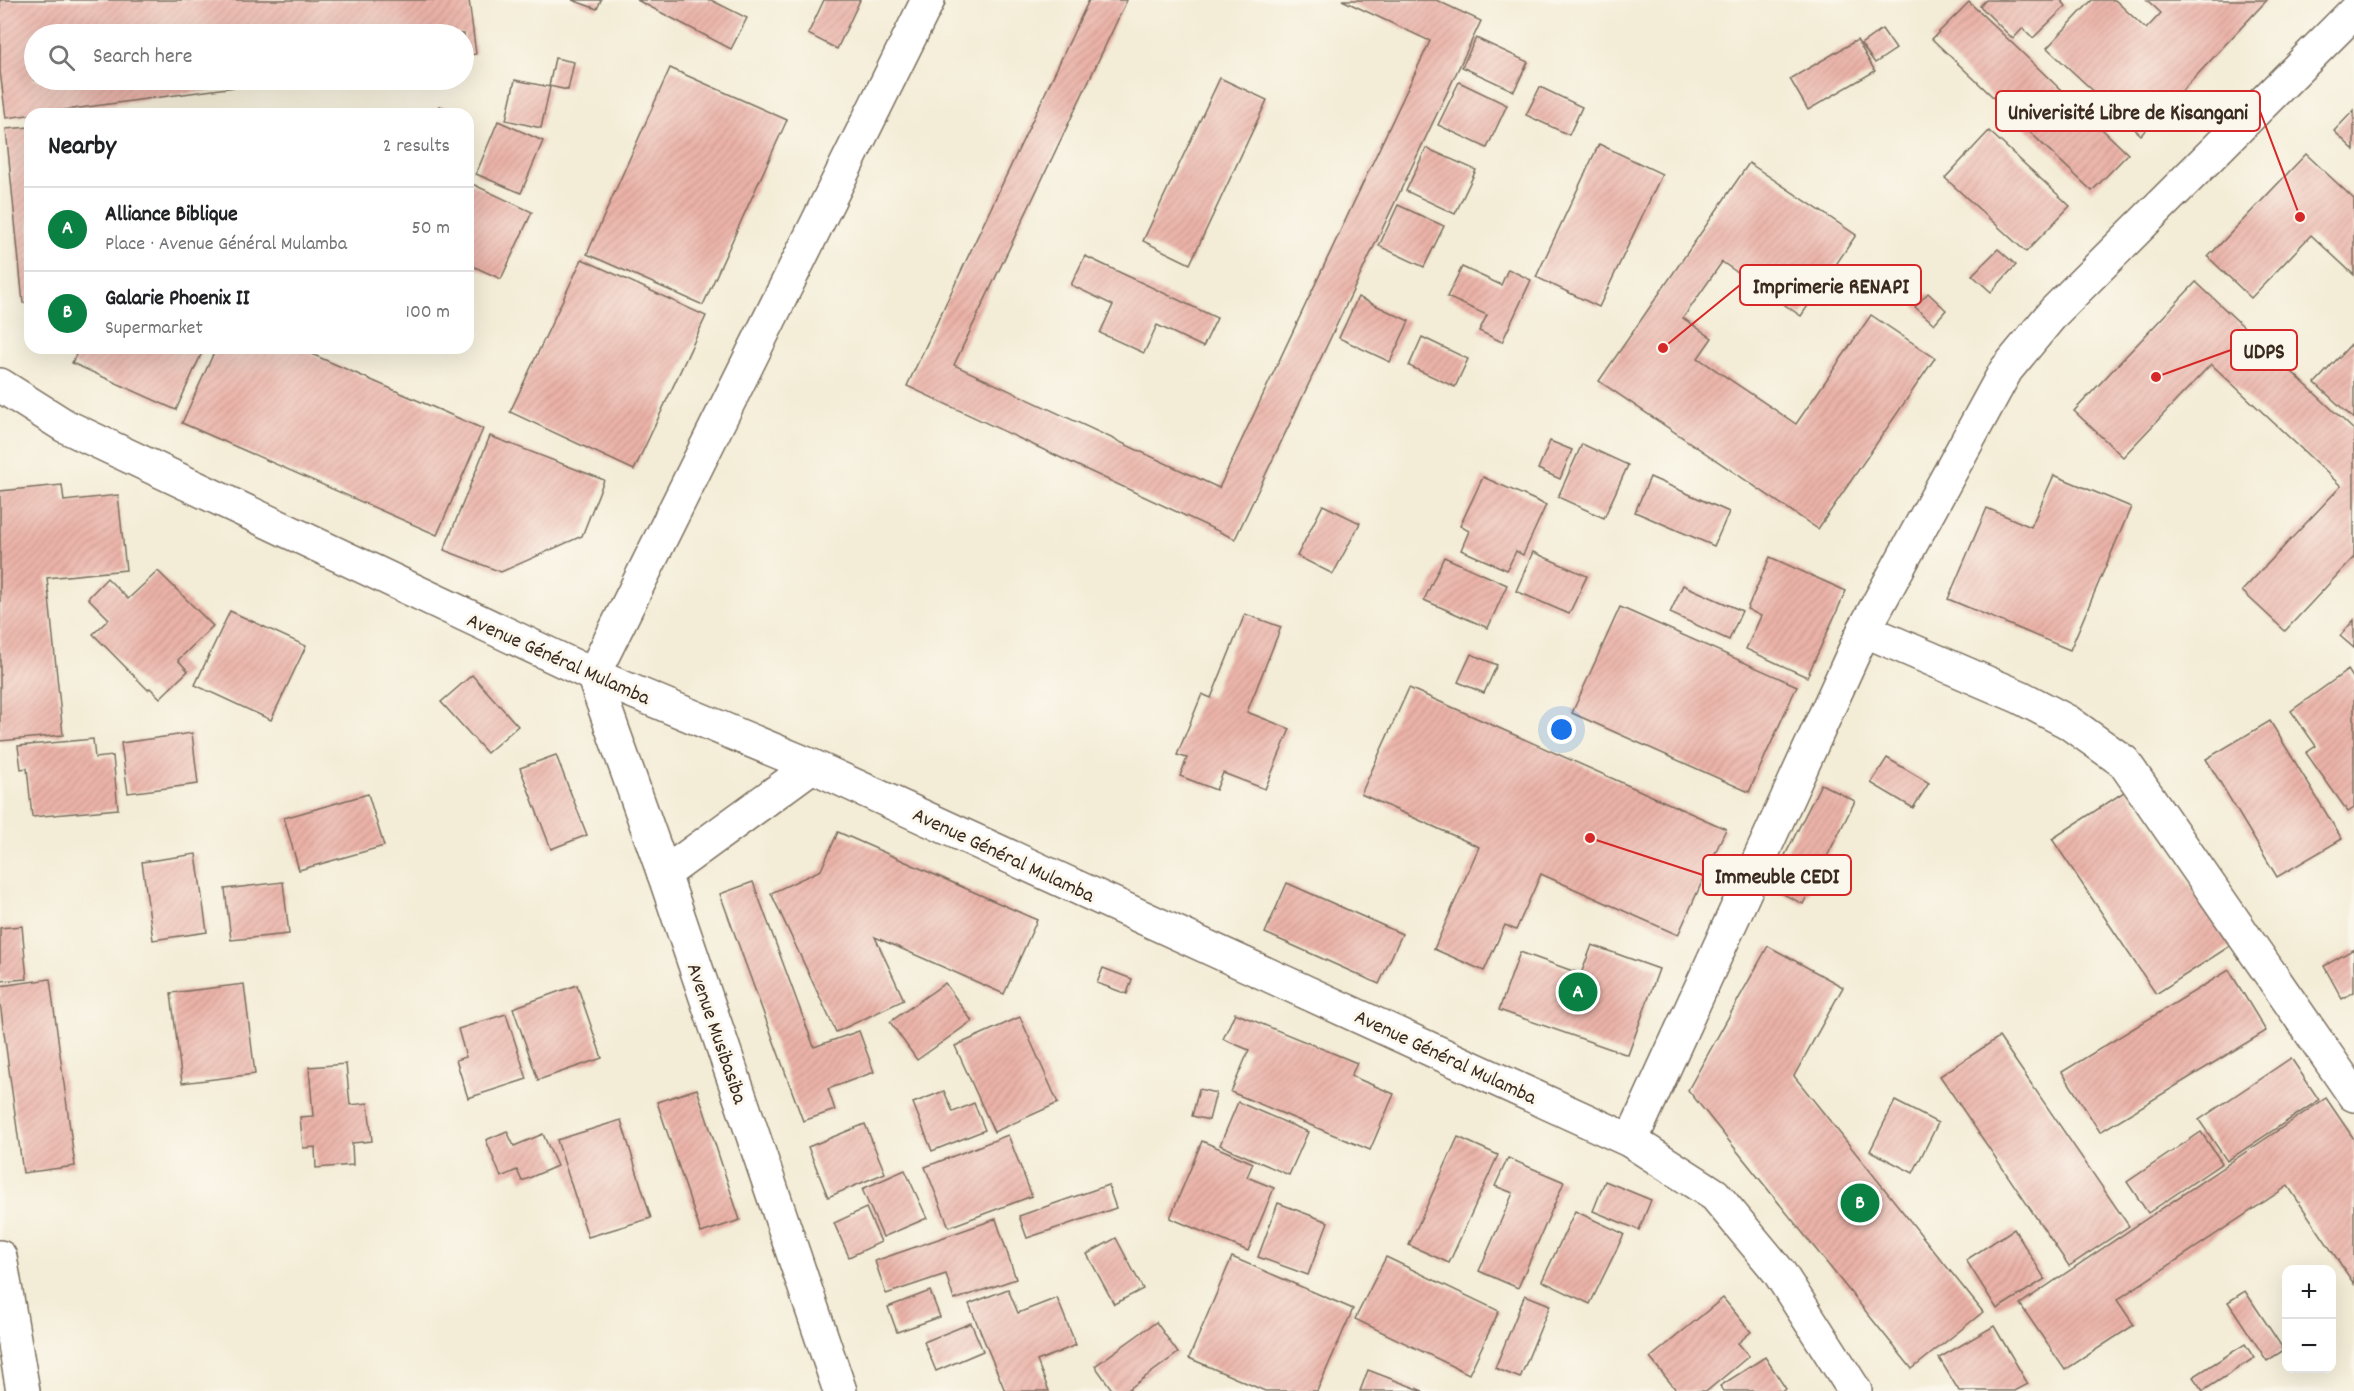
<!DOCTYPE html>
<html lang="en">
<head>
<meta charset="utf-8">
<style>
	:root { --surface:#fff; --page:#f6f6f6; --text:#202124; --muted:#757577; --line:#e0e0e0; --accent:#0b8043 }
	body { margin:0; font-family:Dekko,sans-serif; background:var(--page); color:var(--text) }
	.controls { position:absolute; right:18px; bottom:18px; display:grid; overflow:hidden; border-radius:12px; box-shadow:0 6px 24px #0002 }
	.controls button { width:54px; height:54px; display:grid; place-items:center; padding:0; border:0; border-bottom:2px solid var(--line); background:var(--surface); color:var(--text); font:30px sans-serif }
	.you { position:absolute; left:1562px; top:730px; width:21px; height:21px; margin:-15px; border:4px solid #fff; border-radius:50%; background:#1a73e8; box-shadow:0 0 0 9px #1a73e833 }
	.badge { display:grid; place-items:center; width:39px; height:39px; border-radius:50%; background:var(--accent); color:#fff; font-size:20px; font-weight:700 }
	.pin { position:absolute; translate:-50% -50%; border:3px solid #fff; box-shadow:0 2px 6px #0006 }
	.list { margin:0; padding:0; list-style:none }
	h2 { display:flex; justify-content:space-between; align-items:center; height:78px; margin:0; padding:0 24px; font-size:26px }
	h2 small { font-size:20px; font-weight:400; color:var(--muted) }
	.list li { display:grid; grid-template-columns:39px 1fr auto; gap:18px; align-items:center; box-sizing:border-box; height:84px; padding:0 24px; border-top:2px solid var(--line) }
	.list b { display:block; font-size:22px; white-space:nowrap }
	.list p { margin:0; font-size:20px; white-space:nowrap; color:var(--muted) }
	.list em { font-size:20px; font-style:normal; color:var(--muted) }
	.icon { flex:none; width:33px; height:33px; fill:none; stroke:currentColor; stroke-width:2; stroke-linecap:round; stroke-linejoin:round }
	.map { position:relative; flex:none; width:2354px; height:1391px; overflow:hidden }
	.search { position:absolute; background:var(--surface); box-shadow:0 6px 24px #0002; left:24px; top:24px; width:450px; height:66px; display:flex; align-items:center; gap:15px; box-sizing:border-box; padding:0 21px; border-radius:33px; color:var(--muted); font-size:22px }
	.panel { position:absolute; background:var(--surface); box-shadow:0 6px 24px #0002; left:24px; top:108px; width:450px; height:246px; border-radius:18px }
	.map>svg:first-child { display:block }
	.building { fill:url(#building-hatch) }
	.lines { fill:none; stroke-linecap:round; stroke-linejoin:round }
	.minor-casing { stroke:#7b6e5e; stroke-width:36 }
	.minor { stroke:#fff; stroke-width:33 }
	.labels { text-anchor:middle; stroke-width:6; stroke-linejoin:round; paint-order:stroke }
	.street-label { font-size:21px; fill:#3b2a1e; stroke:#fbf7ec }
	.leader { fill:none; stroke:#d62828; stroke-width:2 }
	.callout-dot { fill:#d62828; stroke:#fbf7ec; stroke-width:2 }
	.callout { fill:#fbf7ec; stroke:#d62828; stroke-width:2 }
	.callout-label { font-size:22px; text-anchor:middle; font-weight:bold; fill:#3b2a1e }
</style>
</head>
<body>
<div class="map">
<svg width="2354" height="1391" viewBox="0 0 2354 1391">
	<defs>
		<pattern id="building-hatch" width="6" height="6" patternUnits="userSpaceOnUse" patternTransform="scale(1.5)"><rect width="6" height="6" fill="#ebb2a8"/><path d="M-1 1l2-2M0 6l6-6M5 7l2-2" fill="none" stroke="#ca9990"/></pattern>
	</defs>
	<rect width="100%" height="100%" fill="#fbf7ec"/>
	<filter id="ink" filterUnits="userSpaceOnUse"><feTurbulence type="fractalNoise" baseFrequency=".0167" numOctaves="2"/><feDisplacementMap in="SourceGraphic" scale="12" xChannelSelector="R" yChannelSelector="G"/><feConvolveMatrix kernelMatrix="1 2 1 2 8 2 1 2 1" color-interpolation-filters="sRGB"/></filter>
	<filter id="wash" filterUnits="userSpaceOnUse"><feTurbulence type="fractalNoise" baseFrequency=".008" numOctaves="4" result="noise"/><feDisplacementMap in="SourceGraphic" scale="24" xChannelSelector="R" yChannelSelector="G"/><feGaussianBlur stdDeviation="1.35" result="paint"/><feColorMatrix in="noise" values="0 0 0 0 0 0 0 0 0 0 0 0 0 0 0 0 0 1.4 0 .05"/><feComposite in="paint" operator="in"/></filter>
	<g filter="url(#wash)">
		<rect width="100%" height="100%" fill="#f3ecd6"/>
		<g id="blocks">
			<!-- building -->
			<g class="building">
				<path d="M0,0h469l7,54 -12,2v-22h-430v46l246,1 -274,37 -6,-47z"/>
				<path d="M572,0h29l-4,9z"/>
				<path d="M637,0h74l36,18 -16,31z"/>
				<path d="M824,0h36l-23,49 -29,-15z"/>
				<path d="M1089,0h38l-173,365 265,123 211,-447 -88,-41h94l45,21 -246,518 -328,-153z"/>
				<path d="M1986,0h75l5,6 -33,32 -10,-10 -10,11 -33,-33z"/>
				<path d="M2092,0h23l31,29 15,-16 -14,-13h120l-126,135 -94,-87z"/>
				<path d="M1969,2l159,152 -36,37 -160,-152z"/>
				<path d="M1882,29l14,20 -21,14 -14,-19z"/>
				<path d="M1476,38l52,24 -14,29 -52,-24z"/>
				<path d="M1857,40l18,31 -67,39 -18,-31z"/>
				<path d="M555,58l19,4 -6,28 -19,-4z"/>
				<path d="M670,68l117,52 -84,185 -116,-51z"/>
				<path d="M1220,78l47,22 -77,164 -47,-23z"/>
				<path d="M515,80l35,7 -9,41 -35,-8z"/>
				<path d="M1459,82l48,23 -20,43 -49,-23z"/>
				<path d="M1540,87l42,20 -13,28 -43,-20z"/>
				<path d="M439,106l14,4 -1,4h-15z"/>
				<path d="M2354,110v40l-20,-19z"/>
				<path d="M498,121l45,20 -22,52 -45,-19z"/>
				<path d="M30,127v175l-7,1 -17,-174z"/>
				<path d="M1989,131l81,75 -44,46 -81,-74z"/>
				<path d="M1599,144l63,30 -63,133 -63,-30z"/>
				<path d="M1426,148l50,22 -21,44 -49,-23z"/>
				<path d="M2306,154l48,45v76l-43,-40 -60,63 -43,-41z"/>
				<path d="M1749,163l107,72 -55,81 -79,-54 -39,56 29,20 -14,20 98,66 75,-109 64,43 -117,171 -219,-148z"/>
				<path d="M468,182l64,30 -31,67 -33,-15z"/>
				<path d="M1398,205l46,21 -20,41 -45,-21z"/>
				<path d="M1998,249l18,16 -25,27 -19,-17z"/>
				<path d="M1085,256l132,62 -14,29 -46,-22 -13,28 -44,-20 13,-28 -42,-20z"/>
				<path d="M582,259l124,57 -72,154 -124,-58z"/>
				<path d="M1462,267l39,18 7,-16 23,11 -29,62 -23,-11 8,-16 -40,-18z"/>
				<path d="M2196,282l158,148v127l-69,74 -43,-40 99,-105 -130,-122 -88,93 -49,-46z"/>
				<path d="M1928,293l18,17 -12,14 -19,-17z"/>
				<path d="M1358,297l51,24 -19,41 -51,-24z"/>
				<path d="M1422,337l46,22 -13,28 -46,-21z"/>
				<path d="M2354,341v78l-39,-36z"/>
				<path d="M79,348h125l-28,62 -104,-47z"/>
				<path d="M216,348h82l185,81 -46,106 -255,-112z"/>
				<path d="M490,436l114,44 -22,56 -81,36 -57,-22z"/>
				<path d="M1550,441l22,9 -12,29 -22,-10z"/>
				<path d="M1582,444l46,21 -24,53 -46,-21z"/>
				<path d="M2054,475l77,32 -61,143 -122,-51 39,-91 44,19z"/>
				<path d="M1483,477l63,28 -23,50 -7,-4 -9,19 -46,-20 8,-19 -9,-5z"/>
				<path d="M1650,477l79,35 -15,34 -79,-34z"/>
				<path d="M62,485l2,16 54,-6 8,75 -79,8 16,157 -63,6v-250z"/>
				<path d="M1323,505l37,18 -27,51 -36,-18z"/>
				<path d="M1533,552l54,24 -18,38 -53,-23z"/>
				<path d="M1444,557l63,28 -19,43 -64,-28z"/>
				<path d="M1770,557l76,34 -39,86 -61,-28 15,-33 -14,-7z"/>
				<path d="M158,571l55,55 -35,34 10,11 -28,27 -10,-10 -2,2 -55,-56 16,-15 -21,-21 19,-20 21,21z"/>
				<path d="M1683,585l59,26 -13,29 -59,-27z"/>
				<path d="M1620,607l177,79 -48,106 -177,-79z"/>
				<path d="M230,611l76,35 -35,74 -76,-35z"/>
				<path d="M1245,614l36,13 -34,85 43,17 -25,60 -42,-16 -7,17 -36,-14 7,-18 -10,-3 25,-61 9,4z"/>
				<path d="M2354,620v28l-14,-12z"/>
				<path d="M1471,654l26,11 -13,28 -26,-11z"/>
				<path d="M2348,670l6,9v129l-6,4 -42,-59 10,-7 -25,-35z"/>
				<path d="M472,675l46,51 -31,27 -46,-51z"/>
				<path d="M1409,688l317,141 -48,106 -137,-61 -25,56 -11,-5 -21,46 -50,-22 45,-102 -118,-53z"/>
				<path d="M2270,721l72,118 -65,38 -71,-118z"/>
				<path d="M192,733l6,51 -70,9 -7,-50z"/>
				<path d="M93,739l2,19 18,-2 5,53 -86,8 -5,-49 -6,1 -3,-23z"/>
				<path d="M556,755l31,80 -36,14 -31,-81z"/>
				<path d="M1887,758l42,25 -16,25 -42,-25z"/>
				<path d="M1821,784l34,17 -52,103 -34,-17z"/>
				<path d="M2127,790l103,156 -74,48 -104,-155z"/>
				<path d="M368,794l16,52 -85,24 -15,-52z"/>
				<path d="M838,832l199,88 -33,74 -129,-57 29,63 -68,32 -65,-139 50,-23z"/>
				<path d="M196,854l11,78 -54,8 -11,-78z"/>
				<path d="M283,882l6,52 -58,6 -6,-51z"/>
				<path d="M753,882l61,165 45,-16 15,41 -46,17 7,21 -32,11 -83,-227z"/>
				<path d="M1287,883l115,51 -23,50 -114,-51z"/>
				<path d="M22,926l5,53 -27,2v-53z"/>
				<path d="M1592,945l67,24 -31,86 -129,-45 21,-58 61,22z"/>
				<path d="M1768,946l75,41 -49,89 189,236 -71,57 -224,-279z"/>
				<path d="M2354,949v43l-12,7 -18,-33z"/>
				<path d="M1103,968l29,11 -5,15 -30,-11z"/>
				<path d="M2229,970l37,61 -166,101 -38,-60z"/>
				<path d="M50,979l25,187 -52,7 -23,-170v-17z"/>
				<path d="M945,983l27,38 -55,39 -27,-38z"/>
				<path d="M244,984l11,90 -73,9 -11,-90z"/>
				<path d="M577,985l25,73 -64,22 -25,-72z"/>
				<path d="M1235,1013l122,50 -6,13 43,18 -24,56 -139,-58 18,-42 -26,-11z"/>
				<path d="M506,1014l21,65 -59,19 -12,-38 10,-3 -8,-28z"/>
				<path d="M1020,1017l38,86 -64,29 -39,-86z"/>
				<path d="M1999,1037l130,189 -60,40 -129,-190z"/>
				<path d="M2291,1058l28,42 -92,61 -28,-41z"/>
				<path d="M346,1064l4,41 18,-2 4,38 -20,2 1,22 -37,3 -1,-21 -12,1 -3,-31 13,-1 -4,-49z"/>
				<path d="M697,1089l43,131 -39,13 -44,-131z"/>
				<path d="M1199,1089l17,4 -7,27 -17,-4z"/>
				<path d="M944,1091l9,21 21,-9 11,27 -53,21 -19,-48z"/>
				<path d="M2326,1098l28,41v145l-66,-98 -171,114 17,25 -69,45 -45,-66z"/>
				<path d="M1895,1101l43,22 -25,50 -43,-22z"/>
				<path d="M1238,1102l70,30 -19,43 -69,-30z"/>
				<path d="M621,1120l30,98 -63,19 -31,-97z"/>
				<path d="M865,1124l20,49 -57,24 -20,-50z"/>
				<path d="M507,1131l7,15 29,-12 14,32 -35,15 -5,-11 -16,7 -15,-37z"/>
				<path d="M2201,1132l21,31 -74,50 -21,-31z"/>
				<path d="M1008,1135l24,61 -83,31 -24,-60z"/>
				<path d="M1458,1137l40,18 -49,108 -40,-18z"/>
				<path d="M1202,1141l51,22 -6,14 27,11 -26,63 -78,-33z"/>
				<path d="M1508,1158l56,24 -46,106 -39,-17 34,-78 -18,-7z"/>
				<path d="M905,1170l22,48 -44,19 -21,-48z"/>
				<path d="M1605,1181l46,19 -12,30 -46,-19z"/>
				<path d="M1108,1185l8,23 -89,30 -8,-22z"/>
				<path d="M1278,1203l50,19 -20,53 -50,-18z"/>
				<path d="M866,1208l15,34 -32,15 -15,-34z"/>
				<path d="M1575,1211l49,23 -34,70 -48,-23z"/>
				<path d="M996,1219l20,60 -62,21 -8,-26 -60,20 -11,-33z"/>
				<path d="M2014,1229l31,50 -48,30 -31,-49z"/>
				<path d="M1116,1238l27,51 -29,15 -27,-50z"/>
				<path d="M1232,1257l121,52 -36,82h-52l-76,-33z"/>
				<path d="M1386,1257l113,54 -30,63 -114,-55z"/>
				<path d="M1008,1289l10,24 39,-15 19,47 -39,16 12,30h-44l-36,-87z"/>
				<path d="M930,1291l10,26 -43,15 -9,-25z"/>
				<path d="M2245,1291l39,59 -17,11 -39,-59z"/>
				<path d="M1525,1295l25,10 -30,73 -25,-10z"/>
				<path d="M1723,1298l28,34 -13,11 11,13 -42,35h-30l-27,-33z"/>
				<path d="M1156,1322l22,31 -52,38h-13l-18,-25z"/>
				<path d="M971,1323l12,28 -47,20 -12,-29z"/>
				<path d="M1994,1326l34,58 -13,7h-56l-20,-33z"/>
				<path d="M2245,1344l9,14 -51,33 -10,-14z"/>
				<path d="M1765,1357l21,32 -3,2h-60l-3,-5z"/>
				<path d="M1368,1370l55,21h-63z"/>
			</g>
		</g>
	</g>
	<g filter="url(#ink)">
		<use href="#blocks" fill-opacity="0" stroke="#7b6e5e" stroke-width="1.5"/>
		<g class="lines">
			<defs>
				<g id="minor">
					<path d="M0,385l65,41 528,249 219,91 819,375 84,54 64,77 76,119"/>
					<path d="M1864,630l156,67 48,25 56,40 230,333"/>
					<path d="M664,874l148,-108"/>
					<path d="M1631,1141l233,-511 142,-260 48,-58 300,-300"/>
					<path d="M0,1257l23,134"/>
					<path d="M840,1391l-176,-517 -71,-199 335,-675"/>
				</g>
			</defs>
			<!-- minor casing -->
			<use href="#minor" class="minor-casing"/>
			<!-- minor -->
			<use href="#minor" class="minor"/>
		</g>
	</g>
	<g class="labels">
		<!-- street labels -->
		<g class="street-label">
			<text transform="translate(559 658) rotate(24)" y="7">Avenue Général Mulamba</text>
			<text transform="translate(1004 854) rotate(25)" y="7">Avenue Général Mulamba</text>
			<text transform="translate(718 1033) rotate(71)" y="7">Avenue Musibasiba</text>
			<text transform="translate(1446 1056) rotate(25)" y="7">Avenue Général Mulamba</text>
		</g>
	</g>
	<!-- callouts -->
	<path class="leader" d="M2300 217L2260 111M1663 348L1740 285M2156 377L2231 350M1590 838L1703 875"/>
	<g class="callout-dot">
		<circle cx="2300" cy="217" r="6"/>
		<circle cx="1663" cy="348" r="6"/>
		<circle cx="2156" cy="377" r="6"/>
		<circle cx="1590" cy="838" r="6"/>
	</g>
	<g class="callout">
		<rect x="1996" y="91" width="264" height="40" rx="6"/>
		<rect x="1740" y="265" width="181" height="40" rx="6"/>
		<rect x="2231" y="330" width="66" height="40" rx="6"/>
		<rect x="1703" y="855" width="148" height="40" rx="6"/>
	</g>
	<g class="callout-label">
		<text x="2128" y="119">Univerisité Libre de Kisangani</text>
		<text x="1831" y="293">Imprimerie RENAPI</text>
		<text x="2264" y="358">UDPS</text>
		<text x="1777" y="883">Immeuble CEDI</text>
	</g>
</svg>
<div class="controls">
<button>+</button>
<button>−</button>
</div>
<div class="you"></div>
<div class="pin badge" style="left:1578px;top:992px">A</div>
<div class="pin badge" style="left:1860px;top:1203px">B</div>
<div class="search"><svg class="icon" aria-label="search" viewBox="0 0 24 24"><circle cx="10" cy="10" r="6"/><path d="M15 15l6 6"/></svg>Search here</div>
<section class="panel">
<h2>Nearby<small>2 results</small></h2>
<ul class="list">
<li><span class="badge">A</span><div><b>Alliance Biblique</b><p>Place · Avenue Général Mulamba</p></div><em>50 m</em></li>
<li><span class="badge">B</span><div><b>Galarie Phoenix II</b><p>Supermarket</p></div><em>100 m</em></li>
</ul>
</section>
</div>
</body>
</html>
